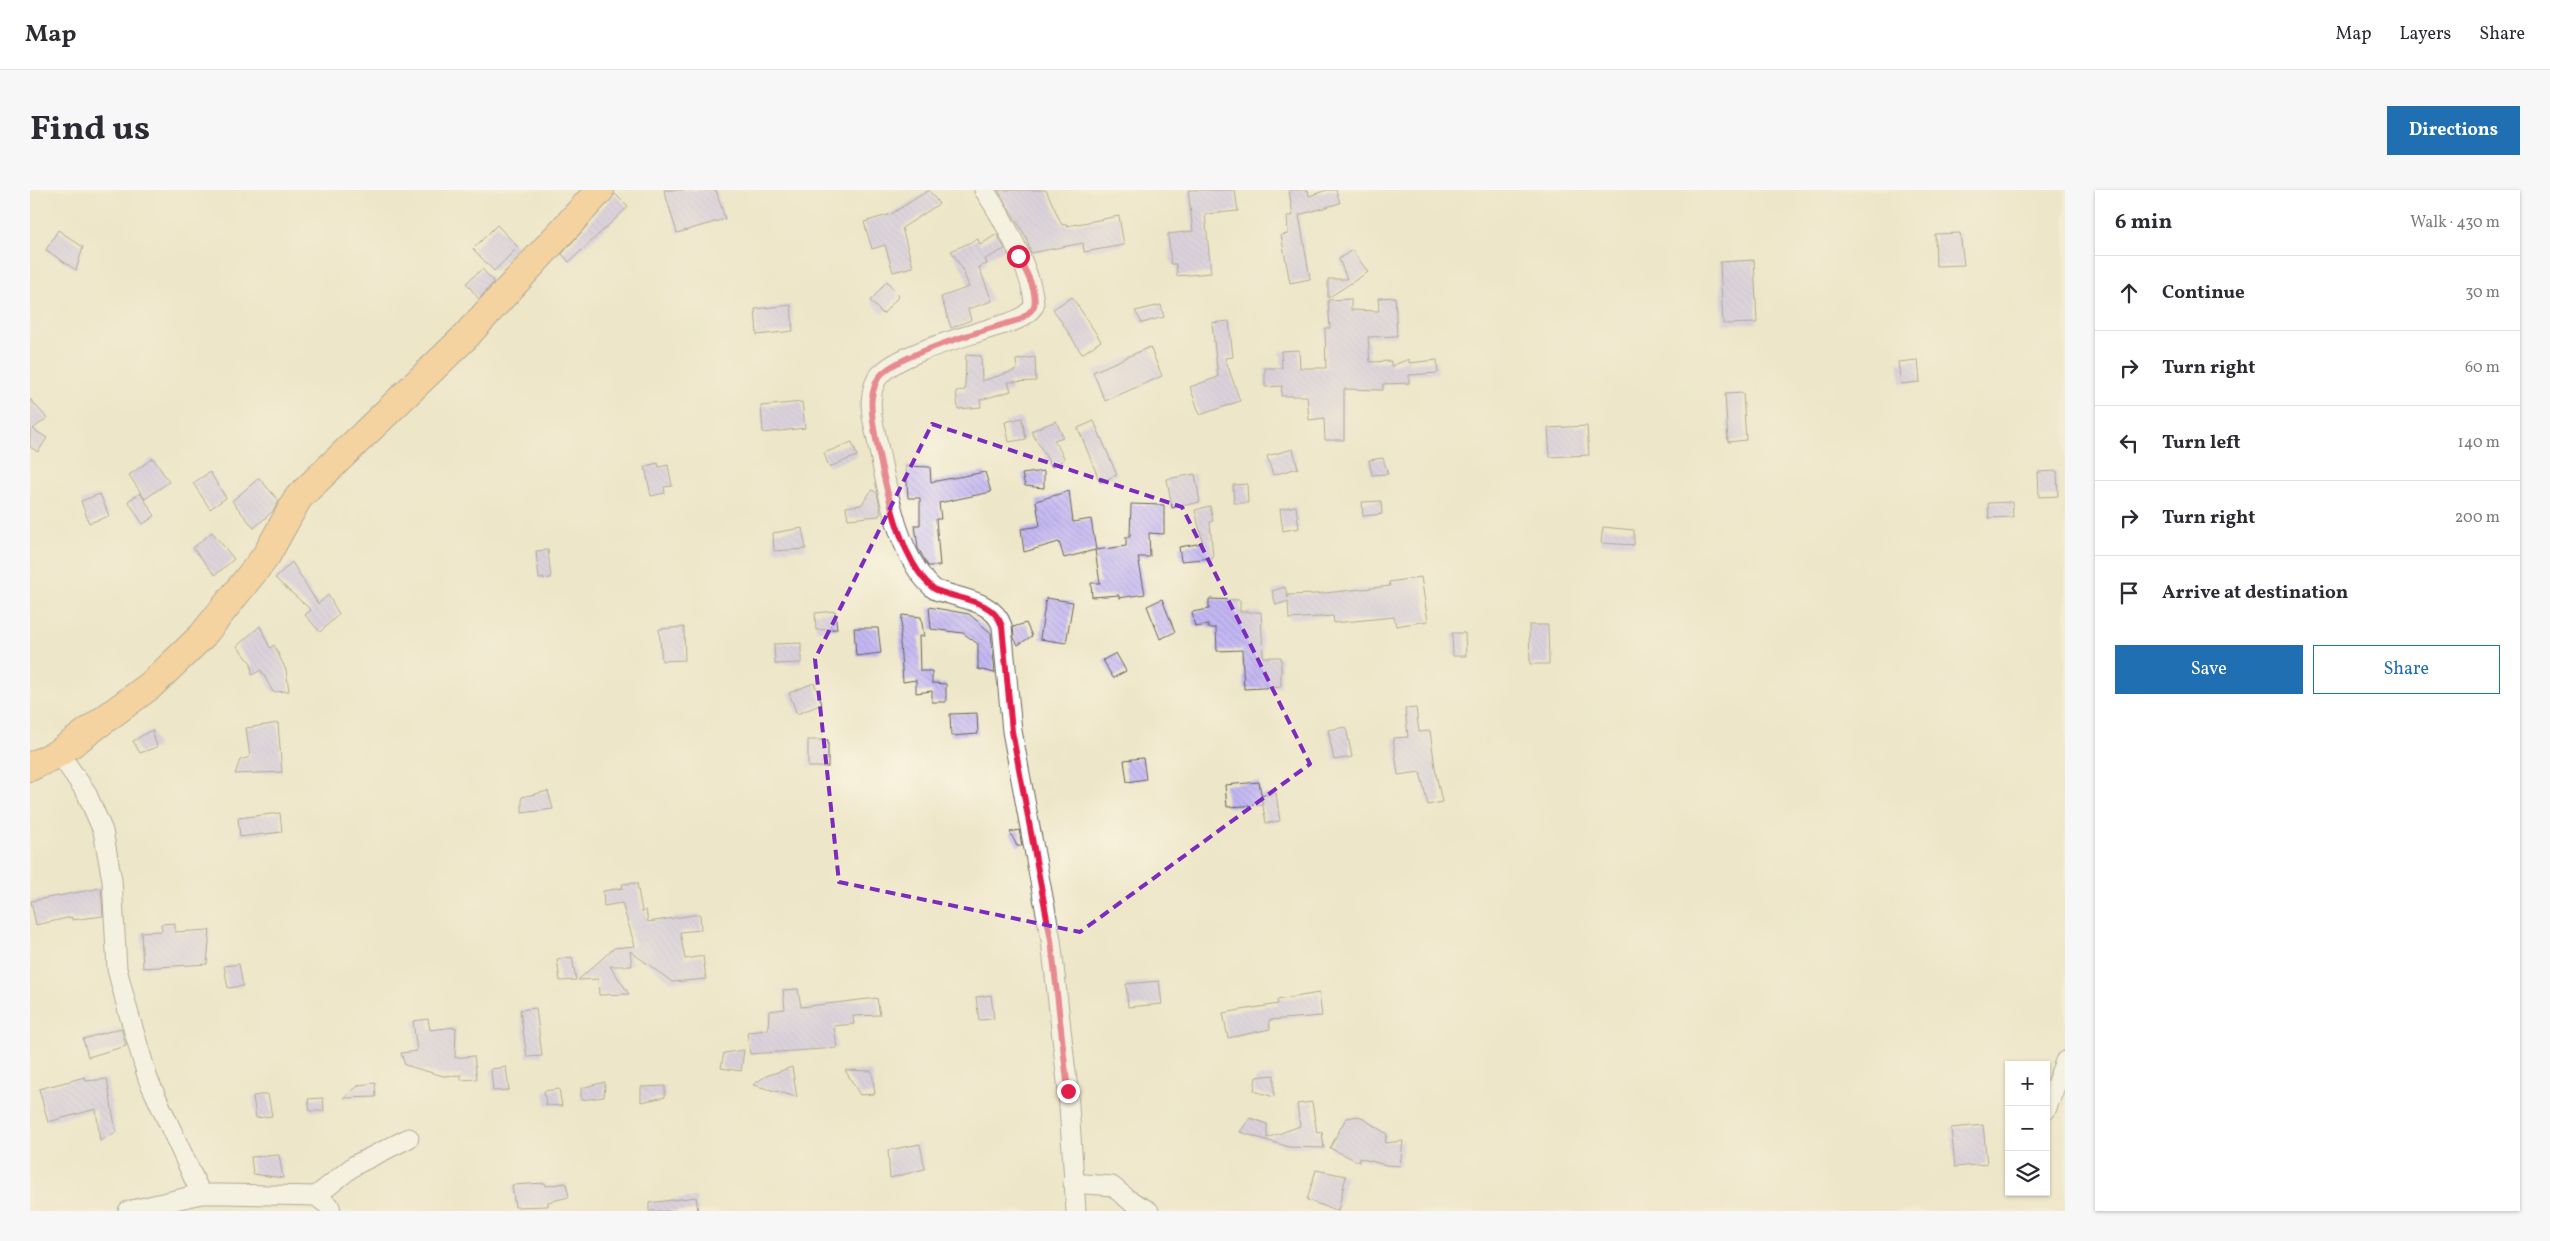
<!DOCTYPE html>
<html lang="en">
<head>
<meta charset="utf-8">
<style>
	:root { --surface:#fff; --page:#f7f7f7; --text:#2b2b33; --muted:#7c7c81; --line:#e1e1e2; --accent:#1f6fb2 }
	body { margin:0; font-family:Vollkorn,serif; background:var(--page); color:var(--text) }
	.controls { position:absolute; right:15px; bottom:15px; display:grid; overflow:hidden; border-radius:0px; box-shadow:0 1px 4px #0004 }
	.controls button { width:45px; height:45px; display:grid; place-items:center; padding:0; border:0; border-bottom:1px solid var(--line); background:var(--surface); color:var(--text); font:25px sans-serif }
	.stop { position:absolute; width:15px; height:15px; margin:-11px; border:4px solid #e11d48; border-radius:50%; background:#fff }
	.stop.end { background:#e11d48; border-color:#fff; box-shadow:0 1px 5px #0008 }
	.list { margin:0; padding:0; list-style:none }
	h2 { display:flex; justify-content:space-between; align-items:center; height:65px; margin:0; padding:0 20px; font-size:21px }
	h2 small { font-size:16px; font-weight:400; color:var(--muted) }
	.list li { display:grid; grid-template-columns:32px 1fr auto; gap:15px; align-items:center; box-sizing:border-box; height:75px; padding:0 20px; border-top:1px solid var(--line) }
	.list b { display:block; font-size:19px; white-space:nowrap }
	.list em { font-size:16px; font-style:normal; color:var(--muted) }
	.actions { display:flex; gap:10px; padding:15px 20px }
	.actions a { flex:1; padding:11px 0; border:1px solid var(--accent); border-radius:0px; text-align:center; font-size:18px; color:var(--accent) }
	.actions .main { background:var(--accent); color:#fff }
	.icon { flex:none; width:28px; height:28px; fill:none; stroke:currentColor; stroke-width:2; stroke-linecap:round; stroke-linejoin:round }
	.map { position:relative; flex:none; width:2035px; height:1021px; overflow:hidden; border-radius:0px }
	header { display:flex; align-items:center; gap:30px; box-sizing:border-box; height:70px; padding:0 25px; background:var(--surface); border-bottom:1px solid var(--line) }
	header strong { font-size:24px }
	nav { display:flex; gap:28px; margin-inline-start:auto; font-size:18px }
	.intro { display:flex; align-items:center; justify-content:space-between; box-sizing:border-box; height:120px; padding:0 30px }
	h1 { margin:0; font-size:35px }
	.button { padding:12px 22px; border-radius:0px; background:var(--accent); color:#fff; font-size:18px; font-weight:700 }
	main { display:flex; gap:30px; padding:0 30px }
	aside { flex:1; background:var(--surface); border-radius:0px; box-shadow:0 1px 4px #0004 }
	.map>svg:first-child { display:block }
	.building { fill:url(#building-back-hatch) }
	.lines { fill:none; stroke-linecap:round; stroke-linejoin:round }
	.street-casing { stroke:#656358; stroke-width:21 }
	.primary-casing { stroke:#656358; stroke-width:30 }
	.street { stroke:#fff; stroke-width:19 }
	.primary { stroke:#febc70; stroke-width:28 }
	.route { stroke:#e11d48; stroke-width:6 }
	.marked { fill:none; stroke:#7b2cbf; stroke-width:4; stroke-dasharray:10 6; stroke-linejoin:round }
</style>
</head>
<body>
<header>
<strong>Map</strong>
<nav><a>Map</a><a>Layers</a><a>Share</a></nav>
</header>
<div class="intro"><h1>Find us</h1><a class="button">Directions</a></div>
<main>
<div class="map">
<svg width="2035" height="1021" viewBox="0 0 2035 1021">
	<defs>
		<pattern id="building-back-hatch" width="6" height="6" patternUnits="userSpaceOnUse" patternTransform="scale(1.25)"><rect width="6" height="6" fill="#c4b8f4"/><path d="M-1 5l2 2M0 0l6 6M5-1l2 2" fill="none" stroke="#a89ed1"/></pattern>
	</defs>
	<rect width="100%" height="100%" fill="#fcf5e5"/>
	<filter id="ink" filterUnits="userSpaceOnUse"><feTurbulence type="fractalNoise" baseFrequency=".02" numOctaves="2"/><feDisplacementMap in="SourceGraphic" scale="10" xChannelSelector="R" yChannelSelector="G"/><feConvolveMatrix kernelMatrix="1 2 1 2 8 2 1 2 1" color-interpolation-filters="sRGB"/></filter>
	<filter id="wash" filterUnits="userSpaceOnUse"><feTurbulence type="fractalNoise" baseFrequency=".0096" numOctaves="4" result="noise"/><feDisplacementMap in="SourceGraphic" scale="20" xChannelSelector="R" yChannelSelector="G"/><feGaussianBlur stdDeviation="1.12" result="paint"/><feColorMatrix in="noise" values="0 0 0 0 0 0 0 0 0 0 0 0 0 0 0 0 0 1.4 0 .05"/><feComposite in="paint" operator="in"/></filter>
	<g filter="url(#wash)">
		<rect width="100%" height="100%" fill="#ede6c8"/>
		<g id="blocks">
			<!-- building -->
			<g class="building">
				<path d="M634,0h52l9,29 -48,14z"/>
				<path d="M899,0l10,14 -37,24 11,39 -20,5 -8,-27 -13,4 -8,-27 27,-8z"/>
				<path d="M968,0h48l16,35 5,-1v2l52,-10 5,29 -40,7 -1,-9 -52,10 -5,-16z"/>
				<path d="M1158,0h47l3,21 -33,3 6,59 -34,3 -1,-12h-5l-3,-30 25,-3z"/>
				<path d="M1259,0h19l1,6 18,-6h9l4,13 -41,12 11,64 -20,4 -9,-48 7,-1 -1,-18h6z"/>
				<path d="M585,4l13,13 -59,55 -7,-8z"/>
				<path d="M467,35l21,22 -24,24 -21,-22z"/>
				<path d="M28,40l25,17 -7,23 -30,-20z"/>
				<path d="M1930,43l4,32 -28,1 -1,-32z"/>
				<path d="M967,44l8,15 -20,10 2,5 -8,3 13,34 -24,8 3,11 -20,8 -10,-31 28,-10 -6,-17 -12,-19 27,-12 2,6z"/>
				<path d="M1322,60l16,22 -40,26v-19h19l-8,-20z"/>
				<path d="M1724,70l3,63 -34,1 -3,-62z"/>
				<path d="M452,79l12,13 -15,17 -13,-16z"/>
				<path d="M857,91l12,15 -16,18 -13,-13z"/>
				<path d="M1042,107l29,44 -19,13 -29,-45z"/>
				<path d="M1365,107l2,39 -29,1 2,25 21,-1v5l18,-7v4l28,-3 1,13 -29,2v8l-26,1v6l-39,-1v51h-19l-1,-22 -15,2 -2,-24h-26l1,-10 -17,1v-19h17l-1,-17 18,-1 1,18h26l-1,-40h5l-2,-28 23,-1v11l28,1 -1,-13z"/>
				<path d="M761,115l2,26 -36,4 -2,-26z"/>
				<path d="M1131,115l3,12 -22,6 -7,-12z"/>
				<path d="M1199,131l4,36 -8,1 15,43 -40,14 -10,-28 28,-10 -6,-54z"/>
				<path d="M1120,157l12,29 -57,25 -12,-29z"/>
				<path d="M936,165l15,1 1,25 35,-11 -1,-10 19,-3 1,24 -28,1 3,9 -31,9 1,7 -23,2 -2,-18 9,-1z"/>
				<path d="M1888,170l2,22 -19,2 -3,-22z"/>
				<path d="M1713,203l3,47 -18,2 -3,-48z"/>
				<path d="M0,209l17,19 -14,11 14,9 -9,14 -8,-5z"/>
				<path d="M772,212l3,26 -42,5 -2,-27z"/>
				<path d="M992,228l4,21 -17,3 -4,-20z"/>
				<path d="M1026,231l7,16 -9,3 11,19 -13,8 -21,-36z"/>
				<path d="M1064,231l23,54 -17,7 -22,-54z"/>
				<path d="M1557,236l2,29 -39,2 -2,-29z"/>
				<path d="M822,252l5,14 -28,11 -5,-14z"/>
				<path d="M1263,259l5,19 -25,7 -6,-19z"/>
				<path d="M123,268l16,24 -24,17 -16,-24z"/>
				<path d="M1353,268l5,16 -16,1 -3,-15z"/>
				<path d="M628,273l1,4 9,-2 4,21 -8,1 1,6 -14,3 -6,-30z"/>
				<path d="M876,276l24,1 1,15 54,-10 6,20 -52,11 2,16h-5l4,47h-12l-10,-18 -3,-23h5v-27h-12z"/>
				<path d="M1014,281v17l-19,-2 -3,-12z"/>
				<path d="M2027,281l1,25 -19,1 -1,-25z"/>
				<path d="M180,282l16,26 -16,11 -17,-26z"/>
				<path d="M1165,284l5,28 -28,6 -5,-29z"/>
				<path d="M229,288l20,23 -6,10 -19,17 -22,-27z"/>
				<path d="M1217,294l1,19h-14l-1,-18z"/>
				<path d="M842,300l5,3 4,19 -2,4 -31,3 -2,-12 15,-2z"/>
				<path d="M1039,301l4,31 18,-3 5,31 30,-4v-9h4l1,-33 33,1v29l-15,-1 1,24h-12l7,37 -26,4v-3l-27,2 -1,-14h9l-5,-33 -31,8 -5,-16 -35,10 -3,-23 19,-3 -4,-25z"/>
				<path d="M110,303l15,23 -12,8 -15,-23z"/>
				<path d="M70,304l9,22 -20,7 -8,-22z"/>
				<path d="M1351,311l1,13 -19,2 -1,-14z"/>
				<path d="M1982,312l1,15 -24,1 -1,-15z"/>
				<path d="M1180,316l3,15 -3,1 3,36 -32,3 -2,-14 24,-4 -8,-33z"/>
				<path d="M1266,316l3,22 -16,3 -3,-22z"/>
				<path d="M1573,337l31,3v15l-33,-2z"/>
				<path d="M772,338l4,21 -32,2 -1,-18z"/>
				<path d="M182,342l22,27 -19,16 -22,-27z"/>
				<path d="M518,360l3,28 -12,1 -3,-28z"/>
				<path d="M262,372l26,42 10,-9 11,19 -19,18 -15,-17 6,-5 -36,-32z"/>
				<path d="M1391,387l7,44 -32,5 -2,-9 -60,6 -1,-7 -44,3 -1,-18 -12,4 -4,-14 13,-4 3,11v-3l27,-1 75,-8 -1,-4z"/>
				<path d="M1016,408l27,4 -7,41 -26,-4z"/>
				<path d="M1132,409l13,33 -15,7 -13,-33z"/>
				<path d="M1179,409l31,1v12h21l2,45h18v30l-37,2 -2,-39 -25,1 -1,-23h-8v-3l-13,2 -3,-15 17,-3z"/>
				<path d="M899,417l40,7 22,19 4,40 -17,-4v-25l-15,-11 -32,-4z"/>
				<path d="M805,421l2,18 -21,1 -1,-17z"/>
				<path d="M872,425l19,2 3,19h-5l1,35h12v12l14,1v18h-14v-11l-16,2v-13l-13,2 -3,-39z"/>
				<path d="M996,433l6,13 -14,9 -4,-7 -1,-11z"/>
				<path d="M1499,435h19l1,39h-19z"/>
				<path d="M230,436l10,22 4,-3 12,25 3,21 -16,1 -12,-22 -9,5 -1,-12 -14,-17z"/>
				<path d="M654,437l1,33 -23,1 -3,-32z"/>
				<path d="M824,438h24l3,25 -25,3z"/>
				<path d="M1422,443h13l1,23h-13z"/>
				<path d="M771,453v20l-26,1 -1,-20z"/>
				<path d="M1086,463l10,18 -13,7 -10,-18z"/>
				<path d="M784,493l8,21 -25,10 -8,-21z"/>
				<path d="M1386,518l3,24 11,-1 6,43 6,28 -14,3 -8,-33 -22,3 -5,-37 15,-1 -3,-28z"/>
				<path d="M947,523l1,21 -27,2 -1,-22z"/>
				<path d="M248,533l4,49 -47,2 5,-14 10,-3 -4,-29z"/>
				<path d="M1316,537l6,30 -18,3 -6,-30z"/>
				<path d="M122,540l5,17 -17,6 -7,-12z"/>
				<rect x="778" y="550" width="20" height="27"/>
				<path d="M1113,568l3,21 -19,3 -3,-22z"/>
				<path d="M1229,592l4,23 -36,2 -2,-22z"/>
				<path d="M518,601l5,18 -31,4v-16z"/>
				<path d="M1246,603l4,28 -14,2 -5,-27z"/>
				<path d="M250,623l2,19 -42,5 -2,-19z"/>
				<path d="M989,640l3,16h-5l-7,-14z"/>
				<path d="M607,693l5,29 4,-2 2,12 52,-8 1,16 -21,2 5,27 18,-3 3,23 -34,3 -42,-31 2,15h-22l19,28 -30,1 -1,-16 -20,1 36,-32 21,-2 -13,-43 -18,3 -1,-15 20,-3 -1,-4z"/>
				<path d="M71,698l2,28 -31,4v-3l-36,8 -5,-24z"/>
				<path d="M145,733v9l35,-2 -3,34 -64,4 -2,-36 21,-1 -1,-7z"/>
				<path d="M542,767l4,23 -16,1 -3,-22z"/>
				<path d="M209,774l4,22 -15,2 -4,-22z"/>
				<path d="M1129,791l3,23 -34,3 -2,-23z"/>
				<path d="M768,799l3,18 76,-9 3,17 -27,1 1,8 -20,2 3,22 -87,6 -3,-22 21,-2 1,-19 16,-2 -2,-19z"/>
				<path d="M1289,803l3,23 -53,4 1,9 -42,9 -5,-25 55,-9 -1,-4z"/>
				<path d="M961,805l3,24 -15,1 -3,-23z"/>
				<path d="M506,818l6,48 -15,1 -7,-47z"/>
				<path d="M398,829l2,11 26,-3 -1,31 19,-2 3,23 -16,1v-5l-18,1 -38,-11 -4,-12 16,-2 -4,-30z"/>
				<path d="M91,838l5,18 -38,11 -5,-18z"/>
				<path d="M714,860l-3,21 -20,-3 3,-15z"/>
				<path d="M476,877l3,23 -16,1 -2,-22z"/>
				<path d="M762,877l5,30 -44,-12 13,-9z"/>
				<path d="M815,880l27,1 3,23 -15,1z"/>
				<path d="M1244,885v22l-20,-6 2,-14z"/>
				<path d="M55,887l1,4 21,-2 9,53 -16,9 -4,-32 -48,13 -9,-33z"/>
				<path d="M575,892l-1,15 -23,3v-12z"/>
				<path d="M345,893l1,14 -32,1 15,-13z"/>
				<path d="M635,896v11l-24,5v-15z"/>
				<path d="M529,899l3,17 -16,-1 -2,-14z"/>
				<path d="M238,904l4,22 -16,2 -3,-22z"/>
				<path d="M293,908l1,13h-14l-2,-12z"/>
				<path d="M1282,912l5,31 5,-1 2,16 -35,-1 -49,-15 10,-14 17,6v14l33,-12 -3,-22z"/>
				<path d="M1329,926l28,18 -2,9 18,-2 -3,25 -14,-1 -27,-7v4l-29,-14 16,-30z"/>
				<path d="M1953,935l4,39 -32,3 -4,-39z"/>
				<path d="M890,954l5,25 -35,9 -2,-28z"/>
				<path d="M249,965l4,23 -30,-4 -2,-17z"/>
				<path d="M1286,980l30,6 -8,35 -31,-11z"/>
				<path d="M515,993l1,3 20,-3 3,14 -21,5v4l-33,1 -3,-22z"/>
				<path d="M666,1007l2,14h-49v-8z"/>
			</g>
		</g>
	</g>
	<g filter="url(#ink)">
		<use href="#blocks" fill-opacity="0" stroke="#656358" stroke-width="1"/>
		<g class="lines">
			<defs>
				<g id="street">
					<path d="M954,0c18,26 50,85 50,116 -11,15 -26,17 -43,22 -29,10 -91,25 -111,47 -11,12 -10,36 -6,51 11,48 20,128 59,162 3,3 9,4 13,5 22,7 48,10 56,33l10,105 39,209 17,151 8,120"/>
					<path d="M29,563l27,39 17,39 9,49 5,89 11,42 20,68 53,115"/>
					<path d="M2016,920l19,-49"/>
					<path d="M1043,993l39,3 17,14 20,11"/>
					<path d="M286,1006l39,-31 54,-27"/>
					<path d="M98,1021l73,-17h22l93,2 14,11 1,4"/>
				</g>
				<path id="primary" d="M0,577l29,-14 92,-68 51,-49 64,-80 32,-58 165,-159 137,-149"/>
			</defs>
			<!-- street casing -->
			<use href="#street" class="street-casing"/>
			<!-- primary casing -->
			<use href="#primary" class="primary-casing"/>
			<!-- street -->
			<use href="#street" class="street"/>
			<!-- primary -->
			<use href="#primary" class="primary"/>
		</g>
	</g>
	<g class="lines" filter="url(#ink)">
		<!-- route -->
		<path class="route" d="M988,66c6,12 20,35 16,50 -2,6 -10,10 -15,14 -30,9 -122,34 -139,56 -4,4 -7,15 -8,21 -4,21 19,114 28,137 6,18 18,42 33,54 3,3 9,4 14,6 21,6 47,9 55,32l10,105 39,209 17,151"/>
	</g>
	<!-- marked area -->
	<path d="M0 0H2035V1021H0ZM902,234l250,83 128,257 -230,168 -241,-50 -24,-223z" fill="#ede6c8" fill-opacity=".55" fill-rule="evenodd"/>
	<path class="marked" d="M902,234l250,83 128,257 -230,168 -241,-50 -24,-223z"/>
</svg>
<div class="controls">
<button>+</button>
<button>−</button>
<button><svg class="icon" aria-label="layers" viewBox="0 0 24 24"><path d="M12 4l9 5-9 5-9-5zM3 14l9 5 9-5"/></svg></button>
</div>
<div class="stop" style="left:988px;top:66px"></div>
<div class="stop end" style="left:1038px;top:901px"></div>
</div>
<aside>
<h2>6 min<small>Walk · 430 m</small></h2>
<ul class="list">
<li><svg class="icon" aria-label="ahead" viewBox="0 0 24 24"><path d="M12 20V5M6 11l6-6 6 6"/></svg><div><b>Continue</b></div><em>30 m</em></li>
<li><svg class="icon" aria-label="right" viewBox="0 0 24 24"><path d="M7 20v-9h11M14 6l5 5-5 5"/></svg><div><b>Turn right</b></div><em>60 m</em></li>
<li><svg class="icon" aria-label="left" viewBox="0 0 24 24"><path d="M17 20v-9H6M10 6l-5 5 5 5"/></svg><div><b>Turn left</b></div><em>140 m</em></li>
<li><svg class="icon" aria-label="right" viewBox="0 0 24 24"><path d="M7 20v-9h11M14 6l5 5-5 5"/></svg><div><b>Turn right</b></div><em>200 m</em></li>
<li><svg class="icon" aria-label="arrive" viewBox="0 0 24 24"><path d="M6 21V4h12l-3 4 3 4H6"/></svg><div><b>Arrive at destination</b></div></li>
</ul>
<div class="actions"><a class="main">Save</a><a>Share</a></div>
</aside>
</main>
</body>
</html>
